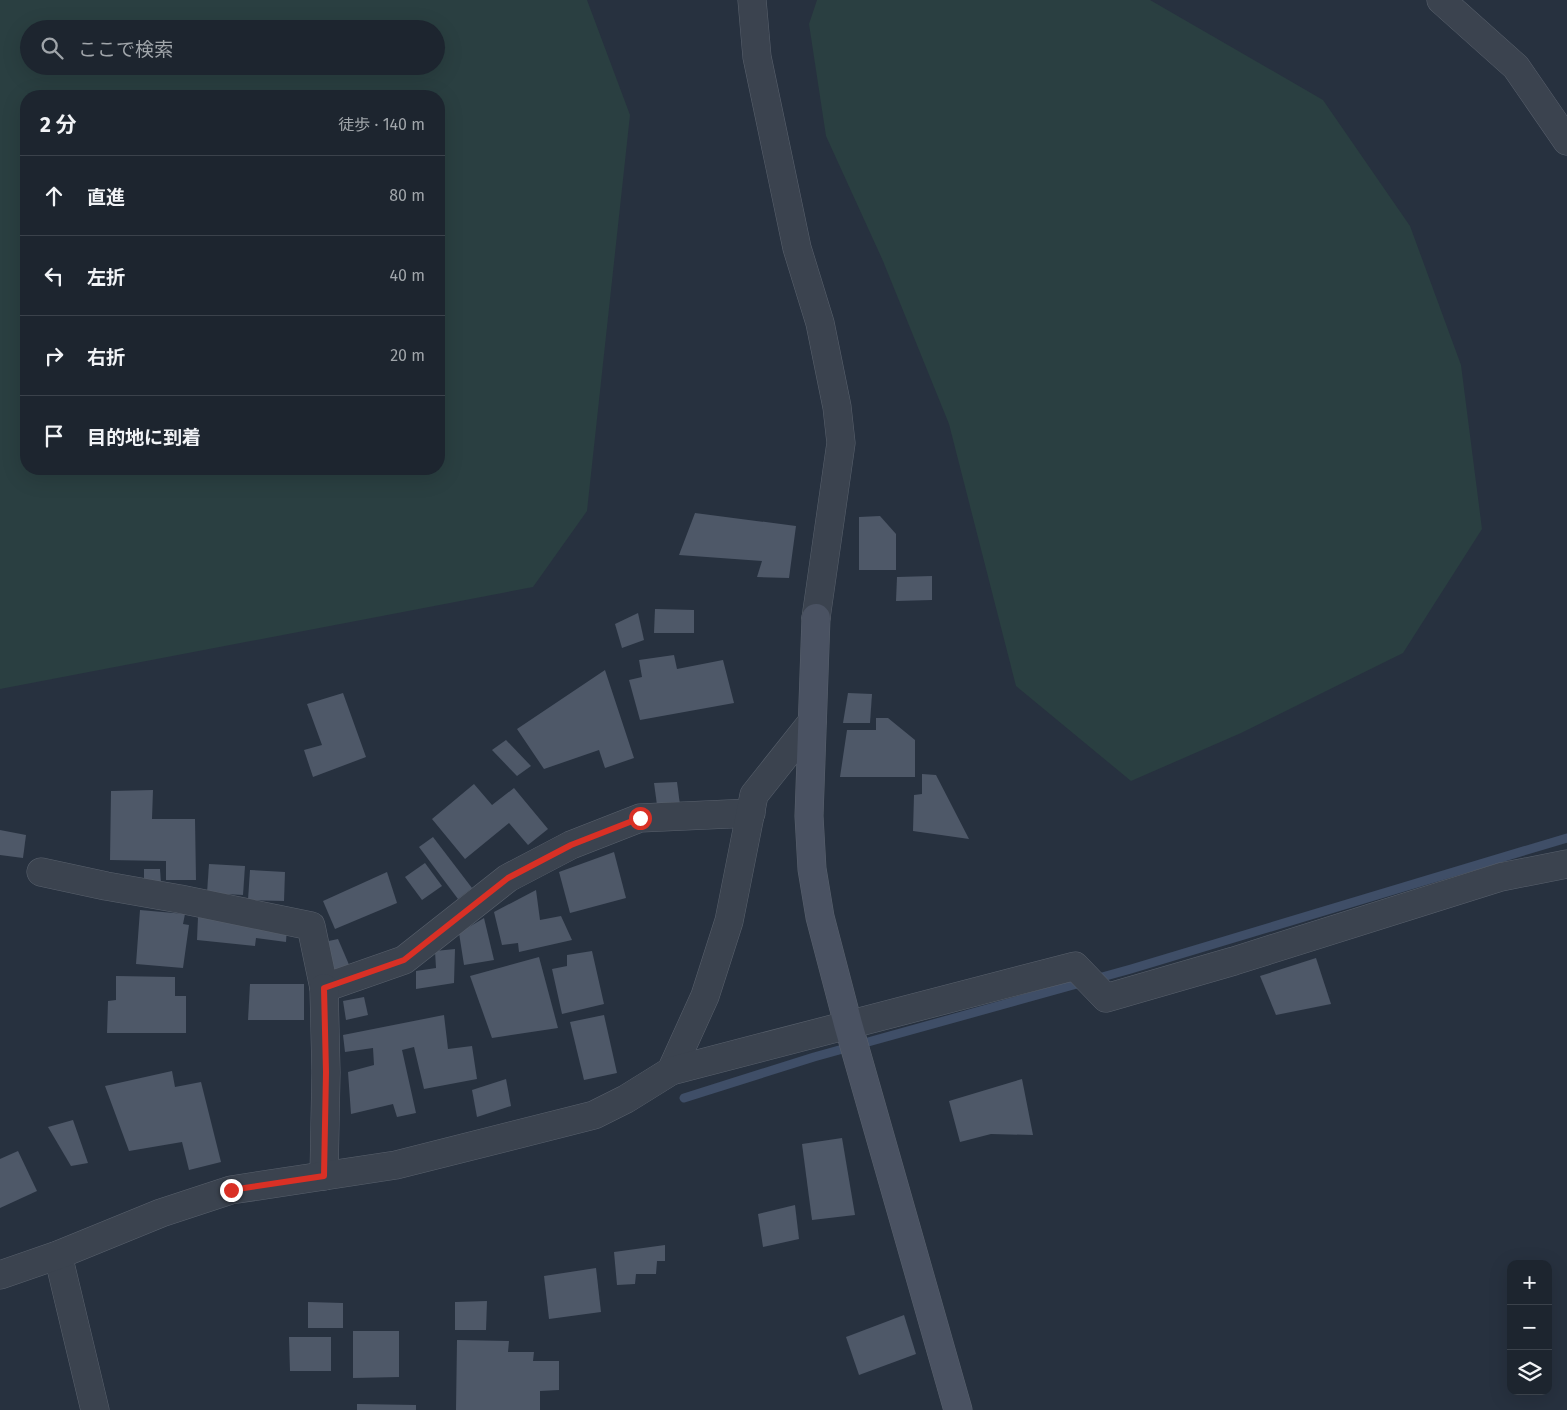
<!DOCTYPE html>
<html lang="ja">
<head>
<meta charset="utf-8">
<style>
	:root { --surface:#1d252f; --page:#252d37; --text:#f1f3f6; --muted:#a0a5aa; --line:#3b424b }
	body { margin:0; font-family:"Fira Sans","Noto Sans JP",sans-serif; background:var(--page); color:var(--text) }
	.controls { position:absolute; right:15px; bottom:15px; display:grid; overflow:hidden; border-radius:10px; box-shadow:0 5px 20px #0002 }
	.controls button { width:45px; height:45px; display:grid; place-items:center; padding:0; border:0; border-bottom:1px solid var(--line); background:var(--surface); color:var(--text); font:25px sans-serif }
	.stop { position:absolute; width:15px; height:15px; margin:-11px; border:4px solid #d93025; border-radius:50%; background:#fff }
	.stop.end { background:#d93025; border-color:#fff; box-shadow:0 1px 5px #0008 }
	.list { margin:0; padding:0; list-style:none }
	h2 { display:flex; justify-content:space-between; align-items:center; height:65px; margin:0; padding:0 20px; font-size:21px }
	h2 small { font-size:16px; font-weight:400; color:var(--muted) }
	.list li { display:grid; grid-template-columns:32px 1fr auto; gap:15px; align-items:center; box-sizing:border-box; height:80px; padding:0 20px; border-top:1px solid var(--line) }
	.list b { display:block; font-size:19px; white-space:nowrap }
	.list em { font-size:16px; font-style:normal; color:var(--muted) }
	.icon { flex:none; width:28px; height:28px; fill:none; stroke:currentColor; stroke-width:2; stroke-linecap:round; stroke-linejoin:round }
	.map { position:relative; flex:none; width:1567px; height:1410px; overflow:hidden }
	.search { position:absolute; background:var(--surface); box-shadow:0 5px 20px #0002; left:20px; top:20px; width:425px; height:55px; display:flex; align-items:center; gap:12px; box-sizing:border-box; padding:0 18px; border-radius:28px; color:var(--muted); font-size:19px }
	.panel { position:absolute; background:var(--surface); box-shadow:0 5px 20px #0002; left:20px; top:90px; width:425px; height:385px; border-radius:20px }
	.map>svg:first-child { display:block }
	.green { fill:#2a3f41; fill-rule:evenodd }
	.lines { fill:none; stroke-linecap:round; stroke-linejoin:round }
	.stream { stroke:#3f4e67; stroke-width:9 }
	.building { fill:#4e5868 }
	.street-casing { stroke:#59616d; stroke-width:29 }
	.secondary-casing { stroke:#59616d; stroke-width:29 }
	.street { stroke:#3b434f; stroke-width:28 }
	.secondary { stroke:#4a5262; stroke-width:28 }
	.route { stroke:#d93025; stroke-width:6 }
</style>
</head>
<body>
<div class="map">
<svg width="1567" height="1410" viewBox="0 0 1567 1410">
	<rect width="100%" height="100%" fill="#27313f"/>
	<!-- green -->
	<g class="green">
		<path d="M0,0h587l43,115 -43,396 -54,76 -533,102zM29,29h407v37h-407zM26,96h413v373h-413z"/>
		<path d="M817,0h333l173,100 87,126 51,139 21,164 -79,124 -162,80 -110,48 -115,-95 -67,-262 -66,-163 -57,-125 -17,-112z"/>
	</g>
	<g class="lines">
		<!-- stream -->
		<path class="stream" d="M684,1098l130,-41 317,-88 436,-131"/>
	</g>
	<!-- building -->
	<g class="building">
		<path d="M695,513l101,13 -7,52 -32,-1 5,-16 -83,-6z"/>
		<path d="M880,516l16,18v36h-37v-53z"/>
		<path d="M932,576v24l-36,1 1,-24z"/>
		<path d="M655,609l39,1v23h-40z"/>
		<path d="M638,613l6,27 -22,8 -7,-24z"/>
		<path d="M674,655l3,14 46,-9 11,43 -94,17 -11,-40 13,-3 -3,-17z"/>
		<path d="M605,670l29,88 -29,10 -6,-18 -55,19 -27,-40z"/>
		<path d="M343,693l23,64 -53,20 -9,-27 18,-5 -15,-41z"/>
		<path d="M848,693l24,1 -2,29h-27z"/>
		<path d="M876,718h12l27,22v37h-75l7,-47h29z"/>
		<path d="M506,740l25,26 -14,10 -25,-26z"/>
		<path d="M922,774l14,1 33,64 -56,-8 1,-36 8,-1z"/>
		<path d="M677,782l3,23h-23l-3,-22z"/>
		<path d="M474,784l18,21 22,-17 34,41 -20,16 -19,-22 -44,36 -33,-40z"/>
		<path d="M153,790l-1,29h43l1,61h-30v-19l-56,-1 1,-69z"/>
		<path d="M0,830l26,5 -3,23 -23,-3z"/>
		<path d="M433,837l39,51 -14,11 -39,-52z"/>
		<path d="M614,852l12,46 -56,15 -11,-41z"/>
		<path d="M425,863l17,23 -20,14 -17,-23z"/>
		<path d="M209,864l36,2 -2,29 -36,-2z"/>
		<path d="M144,869h16l1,14h-17z"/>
		<path d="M250,870l35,2 -1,29 -36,-1z"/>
		<path d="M387,872l10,31 -62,26 -12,-28z"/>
		<path d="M536,890l4,30 21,-4 11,24 -53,12 -1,-9 -16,2 -8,-33z"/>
		<path d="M140,910l45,4 -2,10 6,1 -6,43 -47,-4z"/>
		<path d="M198,917l89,9 -1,16 -30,-4 -1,8 -58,-6z"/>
		<path d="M484,918l10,42 -30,5 -5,-32z"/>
		<path d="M338,939l12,28 -15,7 -11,-32z"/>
		<path d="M455,949l-1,34 -38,6v-18l20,-3 -1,-17z"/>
		<path d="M592,951l12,53 -42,10 -10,-45 15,-3v-11z"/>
		<path d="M539,957l19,71 -66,10 -22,-62z"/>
		<path d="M1316,958l15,46 -55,11 -16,-39z"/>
		<path d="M116,976l59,1v19h11v37h-79l1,-32 8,-1z"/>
		<path d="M250,984h54v36h-56z"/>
		<path d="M364,997l4,18 -22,5 -3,-19z"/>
		<path d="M444,1015l4,34 24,-3 5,33 -53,10 -10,-42 -12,3 14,63 -19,4 -4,-13 -42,10 -3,-42 26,-7 -1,-17 -28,4 -2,-17z"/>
		<path d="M604,1015l13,58 -33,7 -14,-58z"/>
		<path d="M172,1071l3,16 26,-5 20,80 -32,8 -7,-28 -53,9 -24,-65z"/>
		<path d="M506,1079l5,27 -34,11 -5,-27z"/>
		<path d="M1022,1079l11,56 -42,-1 -31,8 -11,-41z"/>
		<path d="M73,1120l15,43 -17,3 -23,-39z"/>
		<path d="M842,1138l13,77 -43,5 -10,-76z"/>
		<path d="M18,1151l19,40 -37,17v-49z"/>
		<path d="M795,1205l4,34 -36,8 -5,-33z"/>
		<path d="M665,1245v16h-8l-1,13h-20l-1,10 -18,1 -3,-33z"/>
		<path d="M596,1268l5,44 -52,7 -5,-43z"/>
		<path d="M487,1301l-1,29h-31v-28z"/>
		<path d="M308,1302l35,1v25h-35z"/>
		<path d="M904,1315l12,39 -57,21 -13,-38z"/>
		<path d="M353,1331h46v46l-46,1z"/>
		<path d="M289,1337h42v34h-41z"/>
		<path d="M457,1340l52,1 -1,11h26l-1,9h26v29l-19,1v19h-84z"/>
		<path d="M357,1404l59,1v5h-59z"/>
	</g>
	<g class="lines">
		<defs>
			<g id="street">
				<path d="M752,0l5,57 40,191 23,75 17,84 4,36 -25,175"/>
				<path d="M1441,0l75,67 51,74"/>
				<path d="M41,872l65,14 74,13 131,27 13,62 80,-28 104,-82 63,-33 69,-27 111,-5"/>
				<path d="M671,1071l34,-75 24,-75 25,-126 58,-73"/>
				<path d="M324,1176l2,-104 -2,-84"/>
				<path d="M58,1255l37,155"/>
				<path d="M0,1275l58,-20 103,-42 70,-23 165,-25 198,-50 32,-16 45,-28 404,-105 31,32 128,-37 267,-84 66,-13"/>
			</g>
			<path id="secondary" d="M816,618l-7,198 3,53 8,48 28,107 110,386"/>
		</defs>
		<!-- street casing -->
		<use href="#street" class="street-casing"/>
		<!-- secondary casing -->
		<use href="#secondary" class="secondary-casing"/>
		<!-- street -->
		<use href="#street" class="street"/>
		<!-- secondary -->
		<use href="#secondary" class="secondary"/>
	</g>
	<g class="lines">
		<!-- route -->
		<path class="route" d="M231,1190l93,-14 2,-104 -2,-84 80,-28 104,-82 63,-33 69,-27"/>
	</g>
</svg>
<div class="controls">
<button>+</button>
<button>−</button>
<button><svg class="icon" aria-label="layers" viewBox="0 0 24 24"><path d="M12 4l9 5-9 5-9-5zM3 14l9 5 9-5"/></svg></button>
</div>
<div class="stop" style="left:640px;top:818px"></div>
<div class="stop end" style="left:231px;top:1190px"></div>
<div class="search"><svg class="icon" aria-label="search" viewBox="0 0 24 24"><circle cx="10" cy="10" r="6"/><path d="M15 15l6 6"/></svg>ここで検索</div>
<section class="panel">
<h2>2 分<small>徒歩 · 140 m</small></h2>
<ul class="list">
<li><svg class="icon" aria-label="ahead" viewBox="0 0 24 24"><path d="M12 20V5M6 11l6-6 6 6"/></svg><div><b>直進</b></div><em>80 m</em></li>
<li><svg class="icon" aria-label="left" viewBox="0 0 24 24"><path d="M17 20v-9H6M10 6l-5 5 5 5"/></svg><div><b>左折</b></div><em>40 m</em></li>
<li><svg class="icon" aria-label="right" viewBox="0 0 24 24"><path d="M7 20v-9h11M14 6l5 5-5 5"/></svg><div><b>右折</b></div><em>20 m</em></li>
<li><svg class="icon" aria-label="arrive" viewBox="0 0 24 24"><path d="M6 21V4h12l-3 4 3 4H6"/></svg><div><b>目的地に到着</b></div></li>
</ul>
</section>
</div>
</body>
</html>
